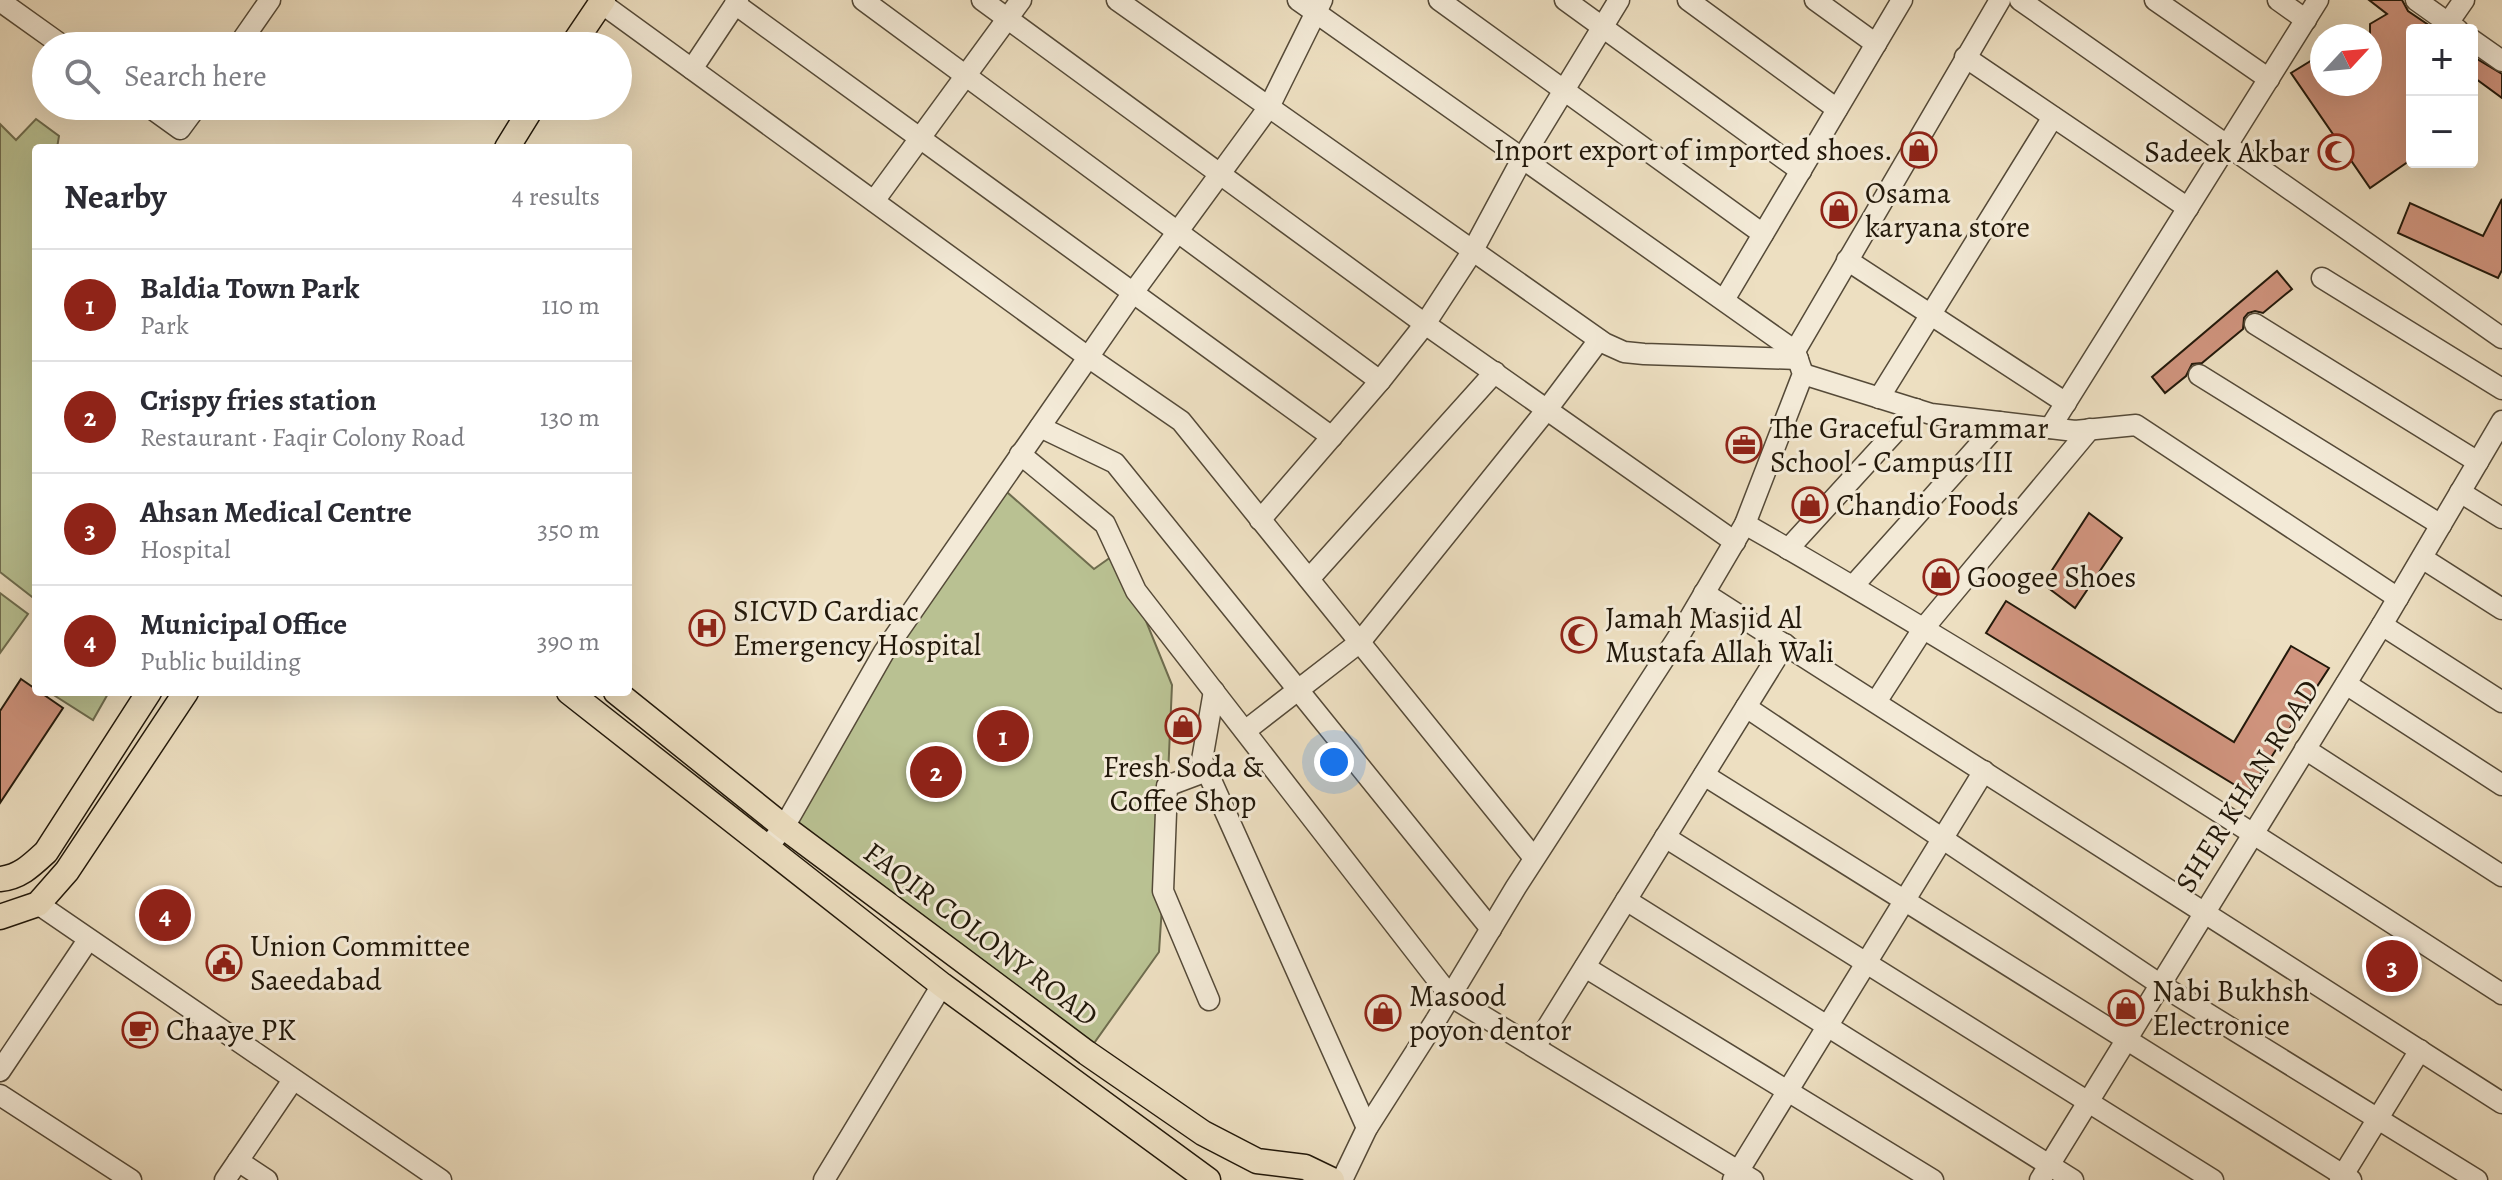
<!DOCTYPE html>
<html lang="en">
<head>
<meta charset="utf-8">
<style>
	:root { --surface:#fff; --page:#f7f7f7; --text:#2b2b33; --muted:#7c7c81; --line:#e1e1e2; --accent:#8f2418 }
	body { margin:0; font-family:Alegreya,serif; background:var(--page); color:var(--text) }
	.controls { position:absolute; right:24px; top:24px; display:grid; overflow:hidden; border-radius:8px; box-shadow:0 8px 32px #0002 }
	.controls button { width:72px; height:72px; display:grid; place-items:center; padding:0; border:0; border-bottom:2px solid var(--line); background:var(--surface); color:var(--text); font:40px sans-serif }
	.compass { position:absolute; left:2310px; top:24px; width:72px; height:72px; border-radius:50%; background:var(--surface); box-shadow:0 8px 32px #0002; rotate:64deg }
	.you { position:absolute; left:1334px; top:762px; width:28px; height:28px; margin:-20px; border:6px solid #fff; border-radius:50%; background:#1a73e8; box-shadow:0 0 0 12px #1a73e833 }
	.badge { display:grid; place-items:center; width:52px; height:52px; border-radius:50%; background:var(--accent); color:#fff; font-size:26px; font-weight:700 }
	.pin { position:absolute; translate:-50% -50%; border:4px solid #fff; box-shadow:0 2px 8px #0006 }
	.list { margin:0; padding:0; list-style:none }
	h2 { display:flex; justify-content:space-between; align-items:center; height:104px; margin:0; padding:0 32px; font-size:34px }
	h2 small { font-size:26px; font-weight:400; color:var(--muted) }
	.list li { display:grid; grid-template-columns:52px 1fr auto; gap:24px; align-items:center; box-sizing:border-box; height:112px; padding:0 32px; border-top:2px solid var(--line) }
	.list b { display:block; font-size:30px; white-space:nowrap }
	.list p { margin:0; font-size:26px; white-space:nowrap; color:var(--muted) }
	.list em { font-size:26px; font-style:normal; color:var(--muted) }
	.icon { flex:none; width:44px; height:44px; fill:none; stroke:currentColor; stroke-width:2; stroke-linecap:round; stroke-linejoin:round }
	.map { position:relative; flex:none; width:2502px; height:1180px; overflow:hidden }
	.search { position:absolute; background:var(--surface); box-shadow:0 8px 32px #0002; left:32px; top:32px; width:600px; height:88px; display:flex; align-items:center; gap:20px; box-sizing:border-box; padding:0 28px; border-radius:44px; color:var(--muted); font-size:30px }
	.panel { position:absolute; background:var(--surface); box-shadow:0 8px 32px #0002; left:32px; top:144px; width:600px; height:552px; border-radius:8px }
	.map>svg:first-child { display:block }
	.green { fill:#b9c192; stroke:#6e6c4e; stroke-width:2 }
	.building { fill:#d0947e; stroke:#22180a; stroke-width:2 }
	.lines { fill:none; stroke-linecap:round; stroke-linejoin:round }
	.minor-casing { stroke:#554a38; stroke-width:23 }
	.major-casing { stroke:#22180a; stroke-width:27 }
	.minor { stroke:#f3ead7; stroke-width:20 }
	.major { stroke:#eddfc1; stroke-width:24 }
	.labels { text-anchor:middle; stroke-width:6; stroke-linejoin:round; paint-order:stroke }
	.poi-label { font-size:30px; fill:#22180a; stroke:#f3ead7; text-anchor:start }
	.street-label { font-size:30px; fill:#22180a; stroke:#f3ead7 }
</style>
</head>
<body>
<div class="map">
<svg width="2502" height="1180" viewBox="0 0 2502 1180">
	<rect width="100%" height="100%" fill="#eddfc1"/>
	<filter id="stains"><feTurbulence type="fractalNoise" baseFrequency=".0025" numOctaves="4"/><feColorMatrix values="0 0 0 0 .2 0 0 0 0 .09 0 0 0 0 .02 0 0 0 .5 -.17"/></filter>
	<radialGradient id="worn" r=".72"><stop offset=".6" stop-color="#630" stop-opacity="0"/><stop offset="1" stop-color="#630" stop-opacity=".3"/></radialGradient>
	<!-- green -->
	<g class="green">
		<path d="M36,119l23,17 -2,12h-21v452l-36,-28v-448l16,16z"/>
		<path d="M999,485l95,84 24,-17 54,133 -9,206 -4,61 -72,101 -303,-226z"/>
		<path d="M0,593l28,21 -28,39z"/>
		<path d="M49,692h60l-16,28z"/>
	</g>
	<!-- building -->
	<g class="building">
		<path d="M2369,0h33l6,11 28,19h-24v129l-42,29 -79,-115 31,-19v30h48v-60l17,-10z"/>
		<path d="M2472,56l30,18v24l-30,-22z"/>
		<path d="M2502,199v71l-4,8 -100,-45 12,-30 73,33z"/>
		<path d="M2277,271l15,18 -29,24 -8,-2 -7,2 -4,5 -1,11 -41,34 -10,1 -6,12 -21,17 -13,-16z"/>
		<path d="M2089,513l33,25 -47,70 -32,-24z"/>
		<path d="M2006,601l228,141 57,-96 38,22 -81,125 -262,-160z"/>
		<path d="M21,679l42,29 -63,95v-92z"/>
	</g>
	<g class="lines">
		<defs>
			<g id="minor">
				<path d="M863,0l517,381"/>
				<path d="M982,0l443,324 310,218"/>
				<path d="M1117,0l487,343 20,9 20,2 154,5"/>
				<path d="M1298,0l497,351"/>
				<path d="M1439,0l324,234"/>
				<path d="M1565,0l236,171"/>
				<path d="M1688,0l149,109"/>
				<path d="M1815,0l61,44"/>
				<path d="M2020,0l482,338"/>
				<path d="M2155,0l114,79"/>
				<path d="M2278,0l28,20"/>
				<path d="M2416,0l42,30"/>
				<path d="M0,1l63,45"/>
				<path d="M601,3l487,354 93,64 353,437"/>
				<path d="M735,4l597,433"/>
				<path d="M2448,23l16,-23"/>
				<path d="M2472,40l30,21"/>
				<path d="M238,46l32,-46"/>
				<path d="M1965,57l223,151"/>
				<path d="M692,69l46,-69"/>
				<path d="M148,106l32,23 17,-23"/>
				<path d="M874,201l147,-201"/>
				<path d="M1847,260l219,143"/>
				<path d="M2322,278l180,111"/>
				<path d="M1724,300l178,-300"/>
				<path d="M2255,324l223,138"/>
				<path d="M1803,374l128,40 144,17 61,-6 262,173"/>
				<path d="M2199,375l242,150"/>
				<path d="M1879,398l174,-281"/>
				<path d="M1040,427l75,36 376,466"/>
				<path d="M2050,428l268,-428"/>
				<path d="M1020,454l85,70 31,67 314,405 303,184"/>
				<path d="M2460,492l42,26"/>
				<path d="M1260,520l120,-139 45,-57 47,-72 50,-93 97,-159"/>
				<path d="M1745,524c258,147 508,309 757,470"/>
				<path d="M1788,549l128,-140"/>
				<path d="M2422,558l80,51"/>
				<path d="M1309,579l186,-207"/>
				<path d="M1853,586l147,-164"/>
				<path d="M1704,593l798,510"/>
				<path d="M2382,625l120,77"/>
				<path d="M2346,684l156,101"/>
				<path d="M1214,691l-12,69 165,368"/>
				<path d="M1876,702l47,-73 167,-200"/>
				<path d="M1746,707l415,278 316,195"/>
				<path d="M1245,731l115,-89 188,-234 51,-68"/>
				<path d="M2305,749l197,127"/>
				<path d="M1207,771l-40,15 -4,105 46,109"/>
				<path d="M1704,775l647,405"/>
				<path d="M1665,837l548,343"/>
				<path d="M766,849l18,-22 100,-175 248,-358 137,-187 53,-107"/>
				<path d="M1626,900l447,280"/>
				<path d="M38,904l403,276"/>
				<path d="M1585,967l348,213"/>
				<path d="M1535,1047l250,-403"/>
				<path d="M0,1071l88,-131"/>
				<path d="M0,1095l131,85"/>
				<path d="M238,1161l29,19"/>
				<path d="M225,1180l68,-100"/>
				<path d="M824,1180l118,-195"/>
				<path d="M1342,1180l25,-52 69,-108 80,-133 166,-256 63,-107 58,-150 -8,-23 205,-351"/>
				<path d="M1733,1180l251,-409"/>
				<path d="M2040,1180l342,-555 120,-204"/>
				<path d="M2340,1180l80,-130"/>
			</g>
			<g id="major">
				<path d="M572,46l31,-46"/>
				<path d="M507,148l26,-42"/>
				<path d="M569,692l373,293 266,195"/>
				<path d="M616,692l168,135 303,226 116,80 54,28 48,6 27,13"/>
				<path d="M0,879c20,-2 32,-14 46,-27l103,-160"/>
				<path d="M0,917l38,-13 29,-33 119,-179"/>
			</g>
		</defs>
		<!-- minor casing -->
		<use href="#minor" class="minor-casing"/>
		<!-- major casing -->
		<use href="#major" class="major-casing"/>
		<!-- minor -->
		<use href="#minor" class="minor"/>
		<!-- major -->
		<use href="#major" class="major"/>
	</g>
	<!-- icons -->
	<defs>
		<symbol id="shop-ring" viewBox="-11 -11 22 22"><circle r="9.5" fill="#f3ead7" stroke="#8f2418" stroke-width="1.5"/><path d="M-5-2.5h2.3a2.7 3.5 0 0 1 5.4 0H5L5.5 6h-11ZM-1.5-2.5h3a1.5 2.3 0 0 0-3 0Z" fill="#8f2418"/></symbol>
		<symbol id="mosque-ring" viewBox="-11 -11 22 22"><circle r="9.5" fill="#f3ead7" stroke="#8f2418" stroke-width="1.5"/><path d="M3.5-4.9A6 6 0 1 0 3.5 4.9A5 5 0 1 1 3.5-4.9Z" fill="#8f2418"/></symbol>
		<symbol id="office-ring" viewBox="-11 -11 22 22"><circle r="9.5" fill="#f3ead7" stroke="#8f2418" stroke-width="1.5"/><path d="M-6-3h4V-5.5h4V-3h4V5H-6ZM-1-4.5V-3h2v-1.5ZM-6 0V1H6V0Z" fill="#8f2418"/></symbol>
		<symbol id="hospital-ring" viewBox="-11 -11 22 22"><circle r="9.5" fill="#f3ead7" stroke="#8f2418" stroke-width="1.5"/><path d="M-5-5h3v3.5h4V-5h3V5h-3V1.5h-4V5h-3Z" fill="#8f2418"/></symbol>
		<symbol id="civic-ring" viewBox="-11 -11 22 22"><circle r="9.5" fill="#f3ead7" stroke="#8f2418" stroke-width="1.5"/><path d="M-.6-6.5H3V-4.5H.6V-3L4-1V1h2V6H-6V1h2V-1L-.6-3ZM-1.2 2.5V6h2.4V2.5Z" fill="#8f2418"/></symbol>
		<symbol id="cafe-ring" viewBox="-11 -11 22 22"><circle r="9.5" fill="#f3ead7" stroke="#8f2418" stroke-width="1.5"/><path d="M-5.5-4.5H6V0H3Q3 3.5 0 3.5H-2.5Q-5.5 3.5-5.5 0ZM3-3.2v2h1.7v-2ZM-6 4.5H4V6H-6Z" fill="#8f2418"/></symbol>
	</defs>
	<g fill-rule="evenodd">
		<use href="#shop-ring" x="1899" y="130" width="40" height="40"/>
		<use href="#mosque-ring" x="2316" y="132" width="40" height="40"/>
		<use href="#shop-ring" x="1819" y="190" width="40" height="40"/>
		<use href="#office-ring" x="1724" y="425" width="40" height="40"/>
		<use href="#shop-ring" x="1790" y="485" width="40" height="40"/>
		<use href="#shop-ring" x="1921" y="557" width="40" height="40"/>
		<use href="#hospital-ring" x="687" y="608" width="40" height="40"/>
		<use href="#mosque-ring" x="1559" y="615" width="40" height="40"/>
		<use href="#shop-ring" x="1163" y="706" width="40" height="40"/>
		<use href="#civic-ring" x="204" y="943" width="40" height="40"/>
		<use href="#shop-ring" x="2106" y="988" width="40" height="40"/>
		<use href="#shop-ring" x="1363" y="993" width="40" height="40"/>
		<use href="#cafe-ring" x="120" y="1010" width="40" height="40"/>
	</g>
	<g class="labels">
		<!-- poi labels -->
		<g class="poi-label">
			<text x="1893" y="160" text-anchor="end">Inport export of imported shoes.</text>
			<text x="2310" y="162" text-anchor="end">Sadeek Akbar</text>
			<text x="1865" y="203">Osama<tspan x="1865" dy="34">karyana store</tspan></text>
			<text x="1770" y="438">The Graceful Grammar<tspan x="1770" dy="34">School - Campus III</tspan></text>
			<text x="1836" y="515">Chandio Foods</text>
			<text x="1967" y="587">Googee Shoes</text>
			<text x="733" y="621">SICVD Cardiac<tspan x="733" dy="34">Emergency Hospital</tspan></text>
			<text x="1605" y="628">Jamah Masjid Al<tspan x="1605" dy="34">Mustafa Allah Wali</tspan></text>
			<text x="1183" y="777" text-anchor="middle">Fresh Soda &amp;<tspan x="1183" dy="34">Coffee Shop</tspan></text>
			<text x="250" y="956">Union Committee<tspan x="250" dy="34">Saeedabad</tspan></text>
			<text x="2152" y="1001">Nabi Bukhsh<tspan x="2152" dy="34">Electronice</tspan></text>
			<text x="1409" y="1006">Masood<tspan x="1409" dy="34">poyon dentor</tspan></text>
			<text x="166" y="1040">Chaaye PK</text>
		</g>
		<!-- street labels -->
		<g class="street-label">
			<text transform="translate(2247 786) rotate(-58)" y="10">SHER KHAN ROAD</text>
			<text transform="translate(981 934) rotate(37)" y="10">FAQIR COLONY ROAD</text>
		</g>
	</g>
	<rect width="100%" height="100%" filter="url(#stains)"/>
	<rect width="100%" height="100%" fill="url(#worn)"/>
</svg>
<div class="controls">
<button>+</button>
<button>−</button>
</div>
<svg class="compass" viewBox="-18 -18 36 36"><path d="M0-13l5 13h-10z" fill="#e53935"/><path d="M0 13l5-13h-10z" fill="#7c7c81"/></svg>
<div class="you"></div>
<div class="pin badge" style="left:1003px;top:736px">1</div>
<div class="pin badge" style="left:936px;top:772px">2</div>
<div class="pin badge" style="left:2392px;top:966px">3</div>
<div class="pin badge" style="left:165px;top:915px">4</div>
<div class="search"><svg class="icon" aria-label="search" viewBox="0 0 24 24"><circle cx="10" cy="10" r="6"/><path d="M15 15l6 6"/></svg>Search here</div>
<section class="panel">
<h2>Nearby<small>4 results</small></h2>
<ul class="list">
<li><span class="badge">1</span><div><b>Baldia Town Park</b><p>Park</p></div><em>110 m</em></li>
<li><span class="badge">2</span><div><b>Crispy fries station</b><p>Restaurant · Faqir Colony Road</p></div><em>130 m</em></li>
<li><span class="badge">3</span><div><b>Ahsan Medical Centre</b><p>Hospital</p></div><em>350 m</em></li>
<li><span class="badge">4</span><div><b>Municipal Office</b><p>Public building</p></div><em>390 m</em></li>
</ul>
</section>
</div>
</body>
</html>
